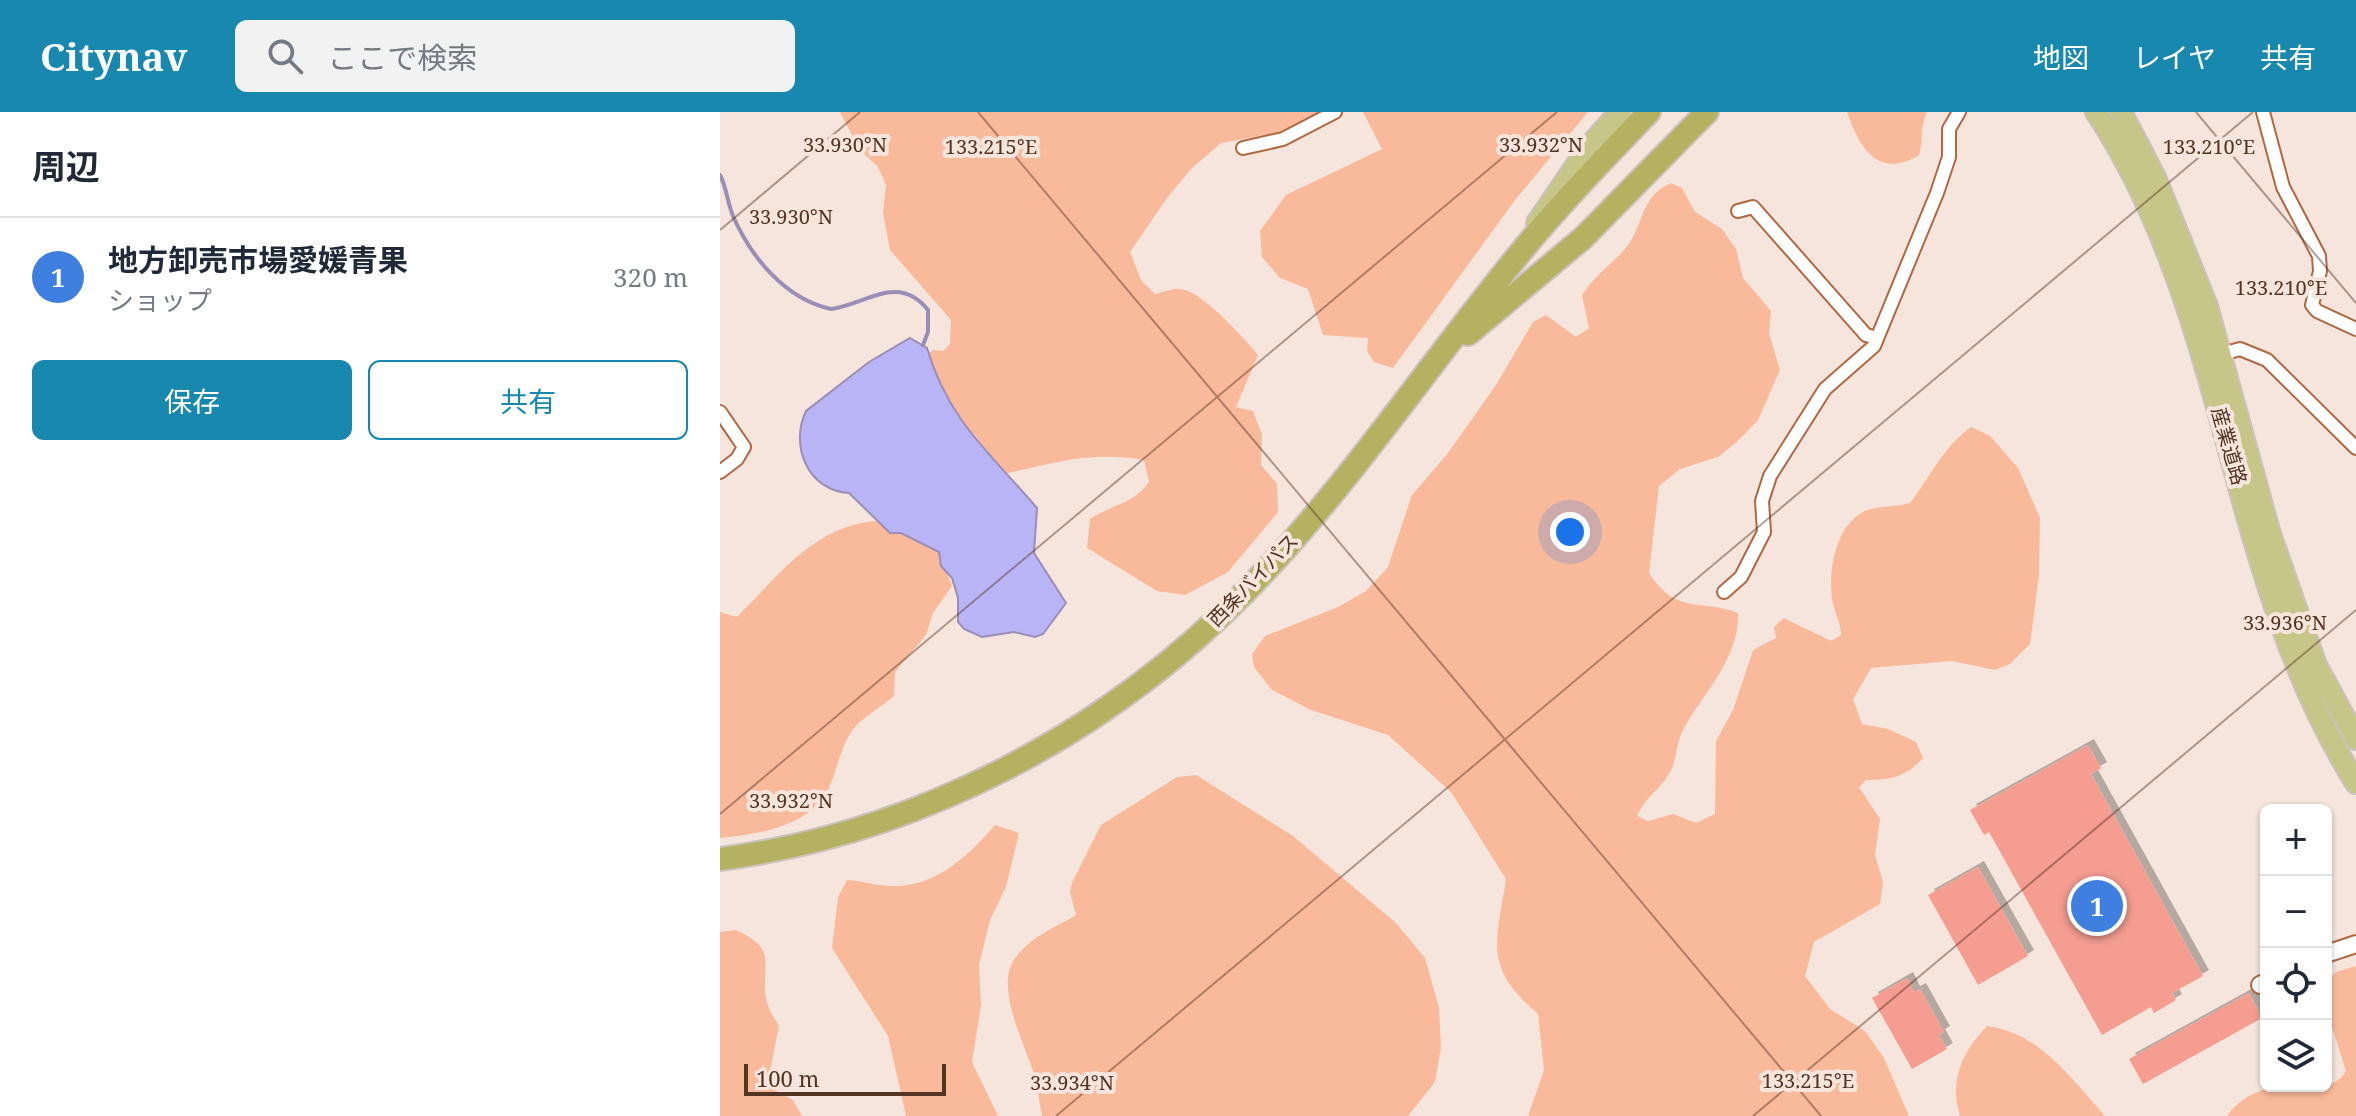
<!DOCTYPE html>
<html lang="ja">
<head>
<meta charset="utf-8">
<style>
	:root { --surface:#fff; --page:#f2f2f3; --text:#1f2937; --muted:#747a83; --line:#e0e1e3; --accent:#1888ae }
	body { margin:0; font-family:"Noto Serif","Noto Sans JP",serif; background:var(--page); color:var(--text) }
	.controls { position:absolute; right:24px; bottom:24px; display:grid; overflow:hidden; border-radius:12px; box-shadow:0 2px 6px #0004 }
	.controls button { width:72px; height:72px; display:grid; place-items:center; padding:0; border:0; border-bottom:2px solid var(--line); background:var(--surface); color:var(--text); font:40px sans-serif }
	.scale { position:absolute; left:24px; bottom:20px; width:202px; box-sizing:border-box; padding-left:8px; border:4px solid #543423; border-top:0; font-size:22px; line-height:28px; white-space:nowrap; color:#543423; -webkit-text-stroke:6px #f5e5dc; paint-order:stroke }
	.you { position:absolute; left:850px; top:420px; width:28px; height:28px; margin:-20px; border:6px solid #fff; border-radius:50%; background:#1a73e8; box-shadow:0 0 0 12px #1a73e833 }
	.badge { display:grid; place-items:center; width:52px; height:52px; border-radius:50%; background:var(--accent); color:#fff; font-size:26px; font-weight:700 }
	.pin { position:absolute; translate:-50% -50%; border:4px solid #fff; box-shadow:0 2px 8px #0006 }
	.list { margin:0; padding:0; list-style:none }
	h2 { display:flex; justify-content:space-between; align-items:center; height:104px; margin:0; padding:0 32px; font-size:34px }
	h2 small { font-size:26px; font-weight:400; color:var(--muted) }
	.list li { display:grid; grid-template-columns:52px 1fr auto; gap:24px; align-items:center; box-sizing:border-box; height:120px; padding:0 32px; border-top:2px solid var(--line) }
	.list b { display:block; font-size:30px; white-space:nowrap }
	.list p { margin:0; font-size:26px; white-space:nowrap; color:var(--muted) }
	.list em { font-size:26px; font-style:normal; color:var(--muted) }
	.actions { display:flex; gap:16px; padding:24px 32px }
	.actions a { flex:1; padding:18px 0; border:2px solid var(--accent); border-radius:12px; text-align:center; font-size:28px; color:var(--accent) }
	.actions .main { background:var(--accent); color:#fff }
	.icon { flex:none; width:44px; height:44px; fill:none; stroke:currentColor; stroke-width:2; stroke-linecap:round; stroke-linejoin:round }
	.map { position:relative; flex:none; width:1636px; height:1004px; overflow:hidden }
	header { display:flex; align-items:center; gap:48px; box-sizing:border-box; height:112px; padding:0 40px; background:var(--accent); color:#fff }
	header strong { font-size:38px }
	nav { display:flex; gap:44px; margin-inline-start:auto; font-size:28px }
	.search { width:560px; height:72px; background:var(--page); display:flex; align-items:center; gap:20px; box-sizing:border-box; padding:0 28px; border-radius:12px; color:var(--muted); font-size:30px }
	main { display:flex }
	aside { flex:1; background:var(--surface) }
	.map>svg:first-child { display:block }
	.green { fill:#f9ba9b }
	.water { fill:#b9b4f5; stroke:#9b8eb6; stroke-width:2 }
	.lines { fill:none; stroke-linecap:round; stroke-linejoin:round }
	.stream { stroke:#9b8eb6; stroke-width:4 }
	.building { fill:#f59d91; filter:url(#shadow) }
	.minor-casing { stroke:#b06841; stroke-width:16 }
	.tertiary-casing { stroke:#b06841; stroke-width:20 }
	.primary-casing { stroke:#ccc2bd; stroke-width:24 }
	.trunk-casing { stroke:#ccc2bd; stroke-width:26 }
	.minor { stroke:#fff; stroke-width:12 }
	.tertiary { stroke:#fff; stroke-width:16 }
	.primary { stroke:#c7c588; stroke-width:20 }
	.trunk { stroke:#b4b260; stroke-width:22 }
	.ticks { fill:none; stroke:#543423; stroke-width:2; stroke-opacity:0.45 }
	.labels { text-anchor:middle; stroke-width:8; stroke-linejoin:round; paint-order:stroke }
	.street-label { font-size:20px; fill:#543423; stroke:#f5e5dc }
	.ticks-label { font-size:20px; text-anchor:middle; fill:#543423; stroke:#f5e5dc; stroke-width:8; stroke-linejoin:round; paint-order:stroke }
</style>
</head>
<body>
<header>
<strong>Citynav</strong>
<div class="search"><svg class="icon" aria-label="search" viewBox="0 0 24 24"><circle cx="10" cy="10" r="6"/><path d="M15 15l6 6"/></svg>ここで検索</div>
<nav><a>地図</a><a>レイヤ</a><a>共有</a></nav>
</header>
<main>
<aside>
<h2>周辺<small></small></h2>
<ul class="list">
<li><span class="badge" style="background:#3f7fe0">1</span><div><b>地方卸売市場愛媛青果</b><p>ショップ</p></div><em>320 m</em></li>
</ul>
<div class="actions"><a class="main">保存</a><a>共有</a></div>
</aside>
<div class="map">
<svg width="1636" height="1004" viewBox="0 0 1636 1004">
	<defs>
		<filter id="shadow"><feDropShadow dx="6" dy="-6" stdDeviation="0" flood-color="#0004"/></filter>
	</defs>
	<rect width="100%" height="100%" fill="#f5e5dc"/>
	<!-- green -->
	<g class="green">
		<path d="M120,0h481l-40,20 -60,11 -30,26 -24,29 -37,54 11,28 14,14c7,-1 18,-6 25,-5 21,1 64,49 78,66l-22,52 17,4 9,24 -1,30 16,19 1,28 -50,60 -43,23 -28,-4 -70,-43 3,-29c24,-16 42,-14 59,-37l-5,-22c-55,-9 -84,2 -137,13l-13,-10 -18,-27 -18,-17 -17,-28 -12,-38 4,-3 10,1 7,-7 1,-24 -61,-70 -7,-37 3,-28 -8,-18 -19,-18z"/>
		<path d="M643,0h225l-73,88 -122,168 -19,-6 -7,-11 1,-13 -45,-3 -15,-46 -28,-11 -18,-21 -2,-26 26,-36 96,-46z"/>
		<path d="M1127,0h80c-8,19 -3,26 -8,43 -41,25 -60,-8 -72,-43z"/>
		<path d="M951,71l11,5 13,24 27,17 14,20 7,29 28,33 -2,22 11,37 -22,50 -20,21 -20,16 -38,12 -21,17 -10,87c28,43 50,25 89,40 2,45 -35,80 -55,117 -7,13 -6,30 -13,42 -9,17 -26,26 -33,44l11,5 25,-7 23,9 19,-9 1,-73 17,-31 20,-60 23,-12 -2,-11 10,-9 47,23 10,-6c0,-12 -7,-23 -9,-36 -4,-30 4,-76 35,-89 12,-4 30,-3 43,-7 21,-27 33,-56 61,-76l19,9 28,32 22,50 -1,57 -9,69 -20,20 -15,6 -43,-9 -81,7 -18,31 9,25 26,5 28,13 7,16c-17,19 -32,22 -57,22l-7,7 21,32 -5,36 8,27 -3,22 -66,38 -9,34 25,33 35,22 19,27 25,58h-381l16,-46 -6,-56c-55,-47 -42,-70 -32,-135l-55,-87 -63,-57 -77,-25 -39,-20 -18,-23 -2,-13 13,-18 73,-29 28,-16 22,-24 24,-72 36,-42 48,-68 37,-63 13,-7 30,22 13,-9 -7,-33c13,-20 28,-29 43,-46 20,-24 14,-52 46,-66z"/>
		<path d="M156,409l14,12h11l38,19 13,34 -19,27 -7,22 -31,37 -1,24c-11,10 -31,21 -39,31 -13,16 -17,38 -24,56 -16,43 -71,51 -111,55v-226l17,5c42,-42 77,-91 139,-96z"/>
		<path d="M476,663l97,61 103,87 29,35 14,50 2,40 -6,34 -27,34h-366c-3,-14 -4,-29 -8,-42 -9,-29 -41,-90 -18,-117 16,-21 38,-29 60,-42l-6,-23 2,-9 29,-58 76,-48z"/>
		<path d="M275,713l24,8 -13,54 -16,33 -11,45 2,40 -9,57 26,54h-92l-18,-80 -56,-88 6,-51 9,-17c16,1 34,7 50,6 41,-1 73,-32 98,-61z"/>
		<path d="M16,818c38,18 28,26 29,61 1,14 7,24 14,35l-12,60 26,14 9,16h-82v-184z"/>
		<path d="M1636,854v150h-129c39,-53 100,-11 119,-45l-14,-44 -6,-45 10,-10z"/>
		<path d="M1267,914c53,7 84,52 118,90h-145c-11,-35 2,-64 27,-90z"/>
	</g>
	<!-- water -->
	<path class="water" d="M190,226l17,10c21,72 63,105 110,160l-3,45 32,50 -23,31 -8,3 -21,-5 -32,5 -18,-8 -6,-7v-24l-6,-20 -11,-12 -2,-14 -38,-19h-11l-41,-40c-40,-2 -60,-46 -43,-82l63,-49z"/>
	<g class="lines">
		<!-- stream -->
		<path class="stream" d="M0,63c7,14 7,26 13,41 18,41 52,83 98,93 36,-5 67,-36 97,1v22l-5,13"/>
	</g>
	<!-- building -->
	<g class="building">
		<path d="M1368,633l13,23 -10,6 112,202 -31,17 4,7 -22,13 -3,-6 -49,28 -113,-203 -5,3 -14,-25z"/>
		<path d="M1258,755l50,89 -50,29 -50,-90z"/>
		<path d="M1187,866l7,14 6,-3 24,43 -5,3 8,14 -35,20 -40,-71z"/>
		<path d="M1529,881l13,25 -119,66 -14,-25z"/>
	</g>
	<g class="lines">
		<defs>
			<g id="minor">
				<path d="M1543,0l20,75 36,69 1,15 -8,34 5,6 39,18"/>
				<path d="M523,36l40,-9 52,-27"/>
				<path d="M1018,99l15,-4 113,128 11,3"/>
				<path d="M1495,244l25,-7 27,11 89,88"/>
				<path d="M0,300l24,35 -7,12 -17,13"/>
				<path d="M1004,480l17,-15 23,-45 -2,-31 8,-25 55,-87 49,-43 63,-153 12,-36v-28l10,-17"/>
			</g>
			<g id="tertiary">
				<path d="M1606,842l30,-10"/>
				<path d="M1540,873l6,-3"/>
			</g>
			<g id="primary">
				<path d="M1376,0c135,204 130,465 260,671"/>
				<path d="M1401,0l34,65 52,129 63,228 46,131 40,74"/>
				<path d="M817,111l53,-78 30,-33"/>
			</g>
			<g id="trunk">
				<path d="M748,222l115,-96 124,-126"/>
				<path d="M0,747c198,-26 384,-124 524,-266 101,-102 181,-224 272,-335 41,-51 87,-98 133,-146"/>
			</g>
		</defs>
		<!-- minor casing -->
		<use href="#minor" class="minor-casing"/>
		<!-- tertiary casing -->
		<use href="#tertiary" class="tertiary-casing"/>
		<!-- primary casing -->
		<use href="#primary" class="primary-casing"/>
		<!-- trunk casing -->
		<use href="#trunk" class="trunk-casing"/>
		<!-- minor -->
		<use href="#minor" class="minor"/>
		<!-- tertiary -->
		<use href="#tertiary" class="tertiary"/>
		<!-- primary -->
		<use href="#primary" class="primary"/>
		<!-- trunk -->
		<use href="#trunk" class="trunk"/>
	</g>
	<!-- ticks -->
	<path class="ticks" d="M258,0l843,1004M1476,0l160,191M0,118l140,-118M0,702l837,-702M336,1004l1197,-1004M1033,1004l603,-506"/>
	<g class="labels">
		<!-- street labels -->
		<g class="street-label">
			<text transform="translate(1509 334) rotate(74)" y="7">産業道路</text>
			<text transform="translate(533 468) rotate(-46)" y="7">西条バイパス</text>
		</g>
	</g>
	<g class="ticks-label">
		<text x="125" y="40">33.930°N</text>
		<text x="821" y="40">33.932°N</text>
		<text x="271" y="42">133.215°E</text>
		<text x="1489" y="42">133.210°E</text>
		<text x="71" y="112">33.930°N</text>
		<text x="1561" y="183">133.210°E</text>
		<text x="1565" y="518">33.936°N</text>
		<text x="71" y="696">33.932°N</text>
		<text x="1088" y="976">133.215°E</text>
		<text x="352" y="978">33.934°N</text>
	</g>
</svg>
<div class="controls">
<button>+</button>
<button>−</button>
<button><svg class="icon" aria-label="locate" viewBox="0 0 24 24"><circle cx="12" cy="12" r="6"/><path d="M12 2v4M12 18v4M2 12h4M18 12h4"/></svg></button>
<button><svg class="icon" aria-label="layers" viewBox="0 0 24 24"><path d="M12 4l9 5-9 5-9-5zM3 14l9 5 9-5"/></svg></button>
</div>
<div class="scale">100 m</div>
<div class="you"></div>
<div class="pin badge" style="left:1377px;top:794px;background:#3f7fe0">1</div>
</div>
</main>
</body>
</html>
